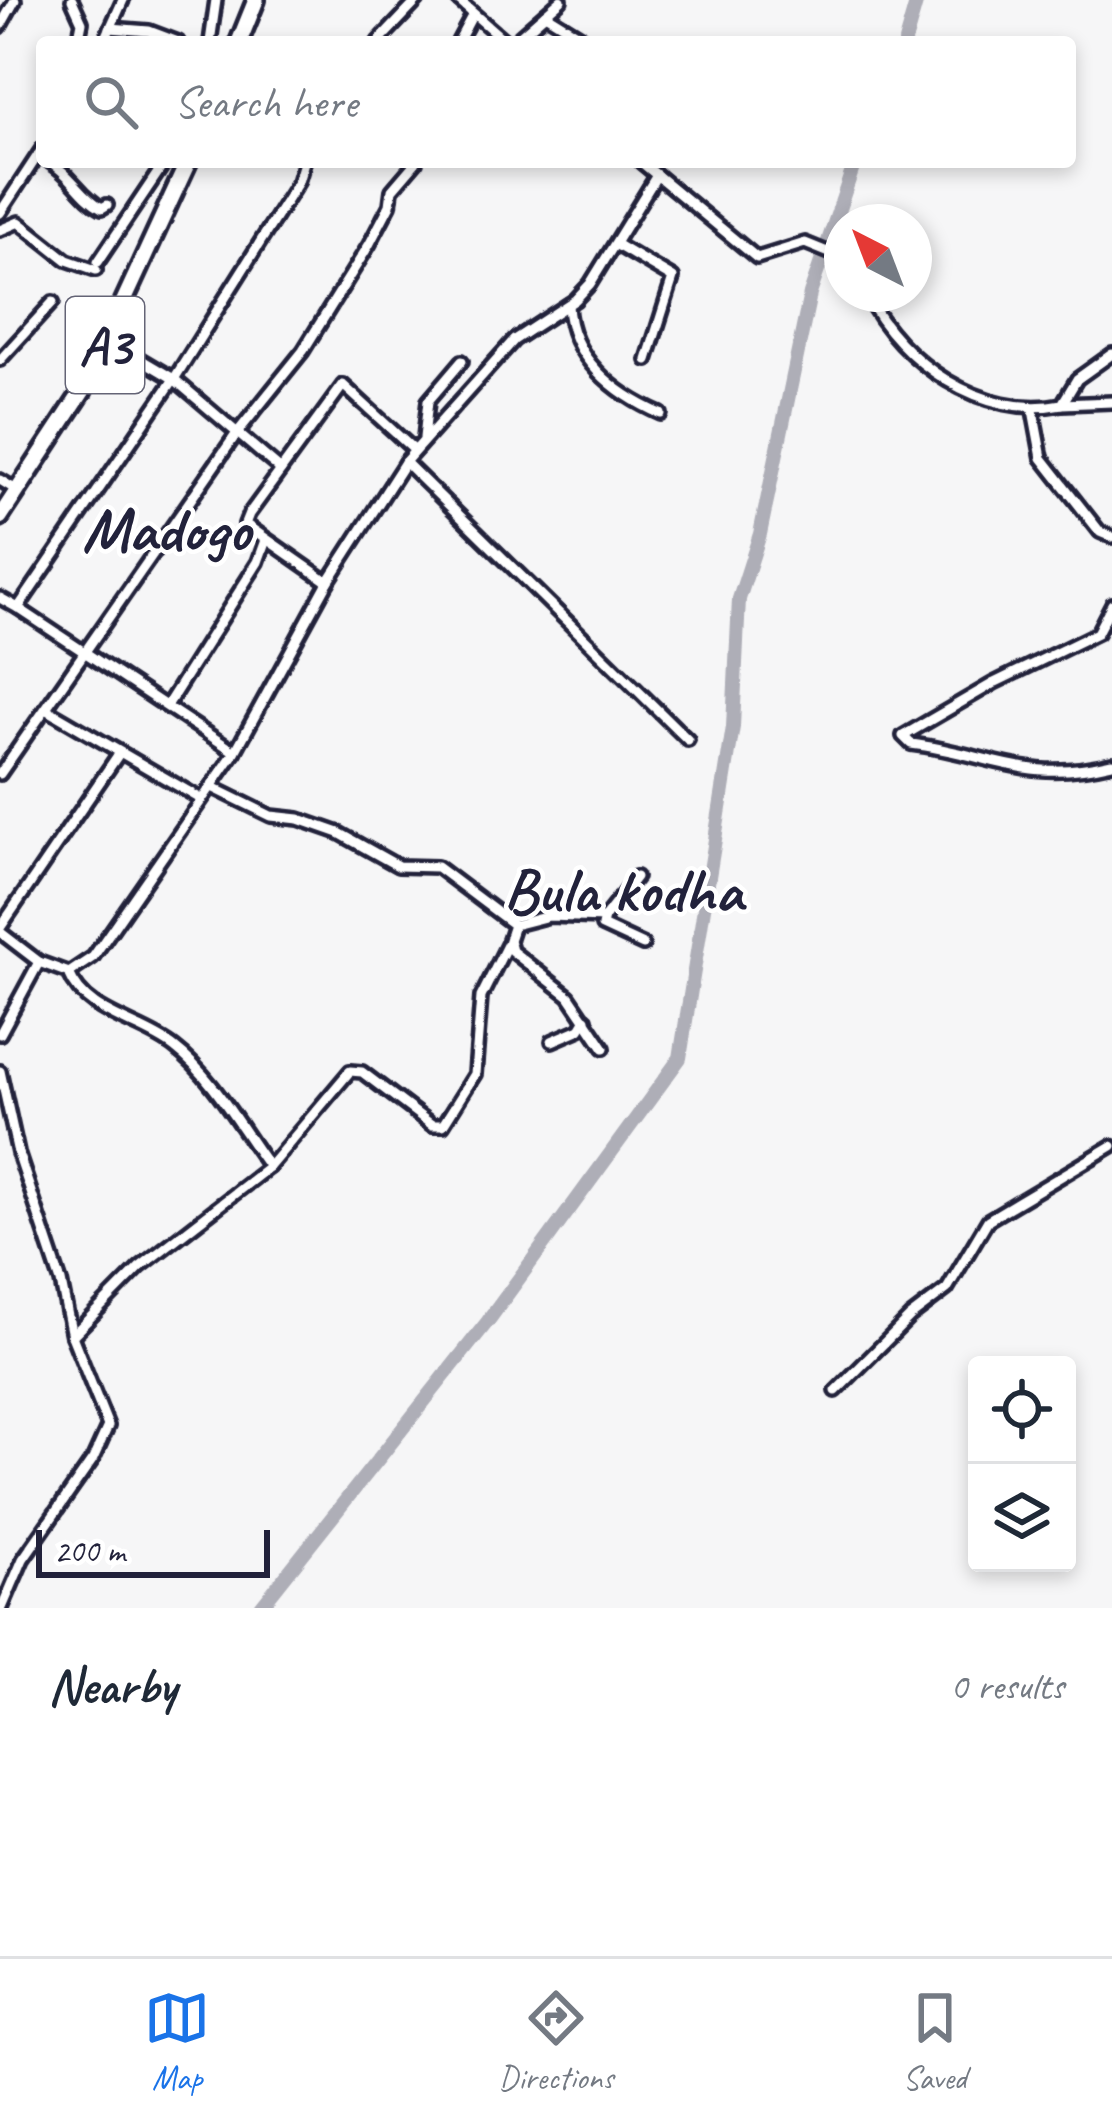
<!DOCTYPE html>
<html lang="en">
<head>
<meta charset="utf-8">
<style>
	:root { --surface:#fff; --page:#f6f6f7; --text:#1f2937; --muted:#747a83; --line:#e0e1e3; --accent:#1a73e8 }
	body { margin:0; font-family:Caveat,sans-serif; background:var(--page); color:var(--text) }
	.controls { position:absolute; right:36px; bottom:36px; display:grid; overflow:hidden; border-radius:12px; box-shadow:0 6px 18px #0003 }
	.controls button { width:108px; height:108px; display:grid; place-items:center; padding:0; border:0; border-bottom:3px solid var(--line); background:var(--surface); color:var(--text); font:60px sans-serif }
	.compass { position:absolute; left:824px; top:204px; width:108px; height:108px; border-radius:50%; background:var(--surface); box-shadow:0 6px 18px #0003; rotate:318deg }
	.scale { position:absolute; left:36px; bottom:30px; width:234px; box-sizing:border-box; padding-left:12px; border:6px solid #22223b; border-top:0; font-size:33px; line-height:42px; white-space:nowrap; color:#22223b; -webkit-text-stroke:9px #fff; paint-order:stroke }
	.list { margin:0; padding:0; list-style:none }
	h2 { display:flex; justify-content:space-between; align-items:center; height:156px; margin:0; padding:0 48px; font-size:51px }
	h2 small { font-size:39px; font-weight:400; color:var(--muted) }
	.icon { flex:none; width:66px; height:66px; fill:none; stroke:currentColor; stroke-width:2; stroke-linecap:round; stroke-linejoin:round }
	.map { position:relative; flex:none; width:1112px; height:1608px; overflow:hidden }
	.search { position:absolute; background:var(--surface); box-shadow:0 6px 18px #0003; left:36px; right:36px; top:36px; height:132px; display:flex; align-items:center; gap:30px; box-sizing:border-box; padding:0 42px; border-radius:12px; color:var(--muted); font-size:45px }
	.sheet { height:348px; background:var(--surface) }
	nav { display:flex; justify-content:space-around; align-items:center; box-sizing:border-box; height:168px; border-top:3px solid var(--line); background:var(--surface); font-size:33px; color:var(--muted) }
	nav a { display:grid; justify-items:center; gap:6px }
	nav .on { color:var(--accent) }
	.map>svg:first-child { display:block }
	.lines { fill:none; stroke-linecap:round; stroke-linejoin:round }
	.river { stroke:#aeaeb7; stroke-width:14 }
	.street-casing { stroke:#22223b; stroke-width:18 }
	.highway-casing { stroke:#22223b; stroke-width:24 }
	.street { stroke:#fff; stroke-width:9 }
	.highway { stroke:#fff; stroke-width:15 }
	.labels { text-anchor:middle; stroke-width:9; stroke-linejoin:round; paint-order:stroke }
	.shield { fill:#fff; stroke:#646476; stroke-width:3 }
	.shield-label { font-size:54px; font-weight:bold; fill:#22223b }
	.quarter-label { font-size:63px; font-weight:bold; fill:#22223b; stroke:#fff }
</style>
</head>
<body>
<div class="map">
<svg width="1112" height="1608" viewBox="0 0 1112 1608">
	<rect width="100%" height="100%" fill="#f6f6f7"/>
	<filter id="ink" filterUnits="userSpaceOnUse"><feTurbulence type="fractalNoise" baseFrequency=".00833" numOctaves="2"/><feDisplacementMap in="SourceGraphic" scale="24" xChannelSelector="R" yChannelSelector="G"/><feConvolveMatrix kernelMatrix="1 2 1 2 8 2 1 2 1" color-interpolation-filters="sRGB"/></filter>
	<g filter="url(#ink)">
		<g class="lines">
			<!-- river -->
			<g class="river">
				<path d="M905,42l12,-42"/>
				<path d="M260,1608l228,-287 192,-263 53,-331 6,-128 21,-65 50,-240 45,-132"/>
			</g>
			<defs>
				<g id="street">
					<path d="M72,0l10,22 -4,20"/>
					<path d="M458,0l48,42"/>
					<path d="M545,14l45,28"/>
					<path d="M0,27l15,-27"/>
					<path d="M110,28l39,3 29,11"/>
					<path d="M104,42l19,-42"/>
					<path d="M210,42l6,-42"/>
					<path d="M378,42l40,-42"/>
					<path d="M458,42l15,-28"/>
					<path d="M513,42l48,-42"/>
					<path d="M50,162c22,13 31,35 52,46l5,-3"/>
					<path d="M641,162l116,96 48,-15 37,15"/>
					<path d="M0,213l42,-64"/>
					<path d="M0,230l19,-8 48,38 29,10"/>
					<path d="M617,245l56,33 -26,82"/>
					<path d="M98,262l67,-100"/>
					<path d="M866,294c35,69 117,126 196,110l15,-25 35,-25"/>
					<path d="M568,305c2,53 47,89 93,109"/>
					<path d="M108,340l66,39 107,91"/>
					<path d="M0,360l53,-58"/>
					<path d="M1062,404l50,-2"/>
					<path d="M1033,410l9,48 58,74 12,5"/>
					<path d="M424,438l4,-37 34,-40"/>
					<path d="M405,462l283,278"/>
					<path d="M0,480l18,11"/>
					<path d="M328,582l-83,-58 4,-10 94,-129 71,65"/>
					<path d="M0,598l18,10"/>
					<path d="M1112,604l-15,29 -103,50 -91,53 8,8c82,10 113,40 201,19"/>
					<path d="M168,704l90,-142 8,-22"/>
					<path d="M48,710l153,89"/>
					<path d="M235,752l-217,-144 156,-229 124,-197 6,-20"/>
					<path d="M0,774l237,-341 66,-82 66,-106 21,-40 2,-15 24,-28"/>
					<path d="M212,787l59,29 28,3 40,14 59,33 39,1 77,58 -5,15 3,11 57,45 35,52"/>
					<path d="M604,918l-2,8 41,19"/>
					<path d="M514,925l35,-9 55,2 32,-41"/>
					<path d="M0,928l118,-173"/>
					<path d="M0,932l39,30 30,11 24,-16 142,-205 93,-170 77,-120 109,-122 61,-40 15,-16 67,-109"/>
					<path d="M69,973c17,43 72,48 106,75 39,30 65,80 94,119l-129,100 -68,69"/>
					<path d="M0,1034l39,-72"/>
					<path d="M552,1041l28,-12 6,-10"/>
					<path d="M0,1071l18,82 43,129 11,54 36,90 -15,33 -70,100 -21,49"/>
					<path d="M269,1167l81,-96 12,1 70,53h11l32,-51 6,-77 28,-56"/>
					<path d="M836,1391l74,-74 37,-28 41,-69 124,-74"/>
				</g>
				<g id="highway">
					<path d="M239,42l17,-42"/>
					<path d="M0,517l82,-125 106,-230"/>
				</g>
			</defs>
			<!-- street casing -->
			<use href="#street" class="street-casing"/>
			<!-- highway casing -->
			<use href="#highway" class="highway-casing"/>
			<!-- street -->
			<use href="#street" class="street"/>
			<!-- highway -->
			<use href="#highway" class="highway"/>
		</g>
	</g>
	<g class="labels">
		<!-- shield labels -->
		<rect class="shield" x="66" y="297" width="78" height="96" rx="9"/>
		<g class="shield-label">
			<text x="105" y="364">A3</text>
		</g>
		<!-- quarter labels -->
		<g class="quarter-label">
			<text x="166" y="550">Madogo</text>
			<text x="623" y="911">Bula kodha</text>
		</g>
	</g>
</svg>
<div class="controls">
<button><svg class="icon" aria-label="locate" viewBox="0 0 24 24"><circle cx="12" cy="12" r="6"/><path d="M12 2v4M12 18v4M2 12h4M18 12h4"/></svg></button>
<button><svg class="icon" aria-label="layers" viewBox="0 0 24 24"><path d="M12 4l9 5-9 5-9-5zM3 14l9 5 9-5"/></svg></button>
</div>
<svg class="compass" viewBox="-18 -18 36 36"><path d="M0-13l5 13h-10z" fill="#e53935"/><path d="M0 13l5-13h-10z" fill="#747a83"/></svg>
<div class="scale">200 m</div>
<div class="search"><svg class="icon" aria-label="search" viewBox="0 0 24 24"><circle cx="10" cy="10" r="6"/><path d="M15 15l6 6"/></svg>Search here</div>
</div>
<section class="sheet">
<h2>Nearby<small>0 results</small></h2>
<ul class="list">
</ul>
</section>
<nav>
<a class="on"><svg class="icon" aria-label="map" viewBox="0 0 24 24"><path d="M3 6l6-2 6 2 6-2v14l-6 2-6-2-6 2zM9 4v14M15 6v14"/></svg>Map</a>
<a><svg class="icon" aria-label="directions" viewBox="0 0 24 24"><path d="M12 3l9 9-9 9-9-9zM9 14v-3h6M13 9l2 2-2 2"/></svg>Directions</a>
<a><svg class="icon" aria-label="saved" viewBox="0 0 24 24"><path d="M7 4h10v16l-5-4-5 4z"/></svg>Saved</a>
</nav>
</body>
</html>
